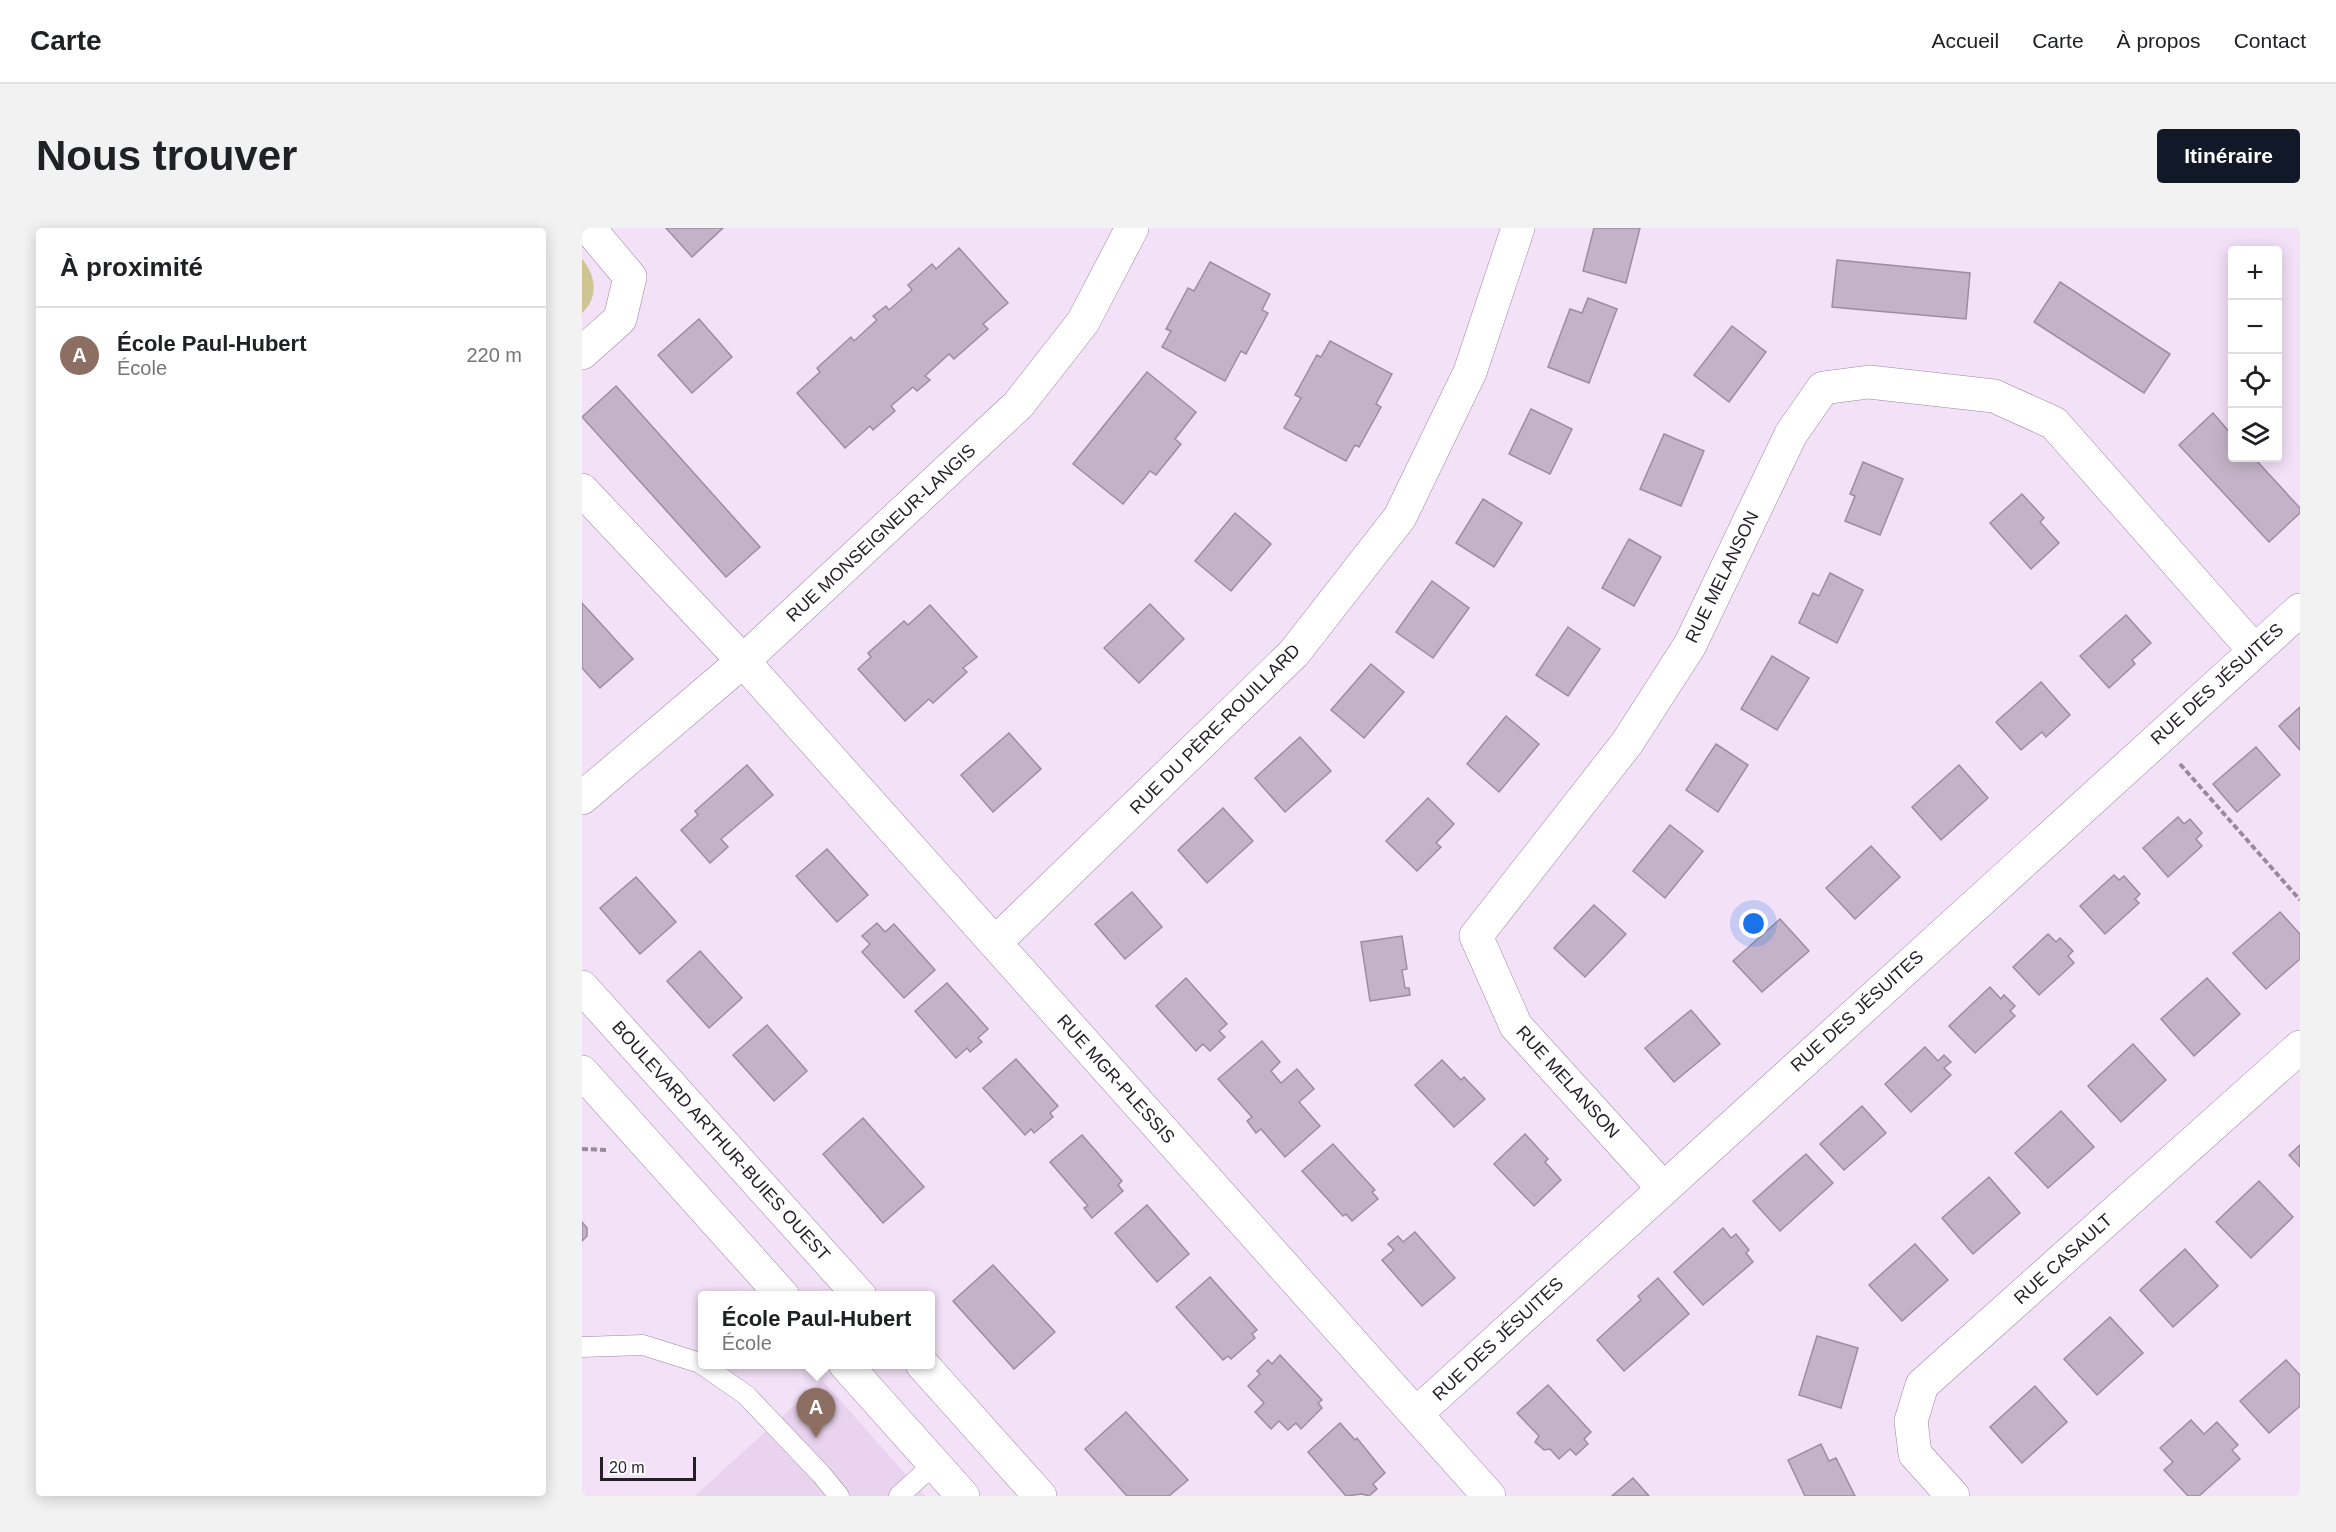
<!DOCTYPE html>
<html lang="fr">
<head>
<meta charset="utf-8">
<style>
	:root { --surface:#fff; --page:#f2f2f2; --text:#202124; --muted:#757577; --line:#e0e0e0; --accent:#111827 }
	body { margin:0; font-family:Helvetica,sans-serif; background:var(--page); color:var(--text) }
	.controls { position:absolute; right:18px; top:18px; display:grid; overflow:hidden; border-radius:6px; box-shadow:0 3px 15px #0003 }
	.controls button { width:54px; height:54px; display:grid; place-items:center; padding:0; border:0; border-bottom:2px solid var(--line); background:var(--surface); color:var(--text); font:30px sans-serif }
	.scale { position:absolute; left:18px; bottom:15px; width:96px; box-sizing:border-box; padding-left:6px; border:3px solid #251f27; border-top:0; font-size:16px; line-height:21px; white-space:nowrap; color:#251f27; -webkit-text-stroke:4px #fff; paint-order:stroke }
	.you { position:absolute; left:1172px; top:696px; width:21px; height:21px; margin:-15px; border:4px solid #fff; border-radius:50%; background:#1a73e8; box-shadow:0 0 0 9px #1a73e833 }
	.badge { display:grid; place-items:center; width:39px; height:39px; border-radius:50%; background:var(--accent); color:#fff; font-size:20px; font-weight:700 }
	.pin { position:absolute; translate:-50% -50px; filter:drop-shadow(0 2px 3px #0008) }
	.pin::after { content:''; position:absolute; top:32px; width:21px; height:18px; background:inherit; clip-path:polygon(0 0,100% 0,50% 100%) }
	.popup { position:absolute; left:116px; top:1063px; width:237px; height:78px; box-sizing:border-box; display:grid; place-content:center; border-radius:6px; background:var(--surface); filter:drop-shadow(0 2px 4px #0005); font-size:20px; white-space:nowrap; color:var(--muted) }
	.popup b { font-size:22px; color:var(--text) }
	.popup::after { content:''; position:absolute; left:50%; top:100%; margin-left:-12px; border:12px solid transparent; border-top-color:var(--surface) }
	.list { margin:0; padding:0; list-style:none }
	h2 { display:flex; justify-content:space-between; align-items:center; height:78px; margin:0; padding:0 24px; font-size:26px }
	h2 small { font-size:20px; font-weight:400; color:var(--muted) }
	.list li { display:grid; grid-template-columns:39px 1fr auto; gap:18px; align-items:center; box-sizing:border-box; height:96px; padding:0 24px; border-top:2px solid var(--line) }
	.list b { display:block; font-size:22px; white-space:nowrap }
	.list p { margin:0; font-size:20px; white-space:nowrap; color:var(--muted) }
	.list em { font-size:20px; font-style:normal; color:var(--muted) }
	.icon { flex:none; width:33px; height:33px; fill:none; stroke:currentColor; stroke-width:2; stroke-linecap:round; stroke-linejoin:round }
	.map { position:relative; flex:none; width:1718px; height:1268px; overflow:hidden; border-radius:6px }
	header { display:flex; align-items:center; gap:36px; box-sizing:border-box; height:84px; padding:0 30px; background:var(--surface); border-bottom:2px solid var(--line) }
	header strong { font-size:28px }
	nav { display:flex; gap:33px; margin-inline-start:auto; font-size:21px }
	.intro { display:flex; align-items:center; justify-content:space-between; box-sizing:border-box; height:144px; padding:0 36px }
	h1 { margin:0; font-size:42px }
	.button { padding:15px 27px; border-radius:6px; background:var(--accent); color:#fff; font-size:21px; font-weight:700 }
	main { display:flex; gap:36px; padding:0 36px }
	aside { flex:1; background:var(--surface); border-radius:6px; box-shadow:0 3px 15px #0003 }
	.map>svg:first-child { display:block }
	.built { fill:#ead3ef }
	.green { fill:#cec593 }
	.building { fill:#c4b3c8; stroke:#9d8da1; stroke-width:1.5 }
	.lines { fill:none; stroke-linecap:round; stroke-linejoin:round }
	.service-casing { stroke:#9a8a9e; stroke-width:21 }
	.minor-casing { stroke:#9a8a9e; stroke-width:34 }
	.tertiary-casing { stroke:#9a8a9e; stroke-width:34 }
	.path { stroke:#978b9b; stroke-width:4; stroke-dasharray:6 3; stroke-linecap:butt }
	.service { stroke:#fff; stroke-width:20 }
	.minor { stroke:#fff; stroke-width:33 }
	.tertiary { stroke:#fff; stroke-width:33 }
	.labels { text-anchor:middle; stroke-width:4.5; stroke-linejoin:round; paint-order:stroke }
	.street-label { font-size:18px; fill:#251f27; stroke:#fff }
</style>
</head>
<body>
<header>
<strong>Carte</strong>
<nav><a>Accueil</a><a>Carte</a><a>À propos</a><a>Contact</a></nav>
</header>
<div class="intro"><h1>Nous trouver</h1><a class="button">Itinéraire</a></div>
<main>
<aside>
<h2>À proximité<small></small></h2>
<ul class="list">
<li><span class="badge" style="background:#8d6e63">A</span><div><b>École Paul-Hubert</b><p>École</p></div><em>220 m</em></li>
</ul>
</aside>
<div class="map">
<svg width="1718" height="1268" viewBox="0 0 1718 1268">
	<rect width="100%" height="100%" fill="#f3e1f7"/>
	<!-- built -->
	<path class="built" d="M240,1152l103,116h-230z"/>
	<!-- green -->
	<path class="green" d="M0,31c14,16 17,39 0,54z"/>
	<!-- building -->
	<g class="building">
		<path d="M84,0h57l-31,29z"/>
		<path d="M1012,0h46l-14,55 -43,-12z"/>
		<path d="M377,20l49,55 -25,21 5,5 -34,30 -5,-5 -24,22 5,4 -13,11 -4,-4 -22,19 4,5 -22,19 -3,-4 -25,22 -48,-55 23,-21 -3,-4 34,-31 3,4 23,-21 -4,-4 13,-10 3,4 23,-20 -4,-5 24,-21 4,5z"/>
		<path d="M1255,32l133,13 -4,46 -134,-12z"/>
		<path d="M628,34l60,32 -8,16 6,3 -22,41 -5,-3 -16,30 -63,-34 9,-16 -5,-2 22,-41 6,3z"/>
		<path d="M1478,54l110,72 -26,39 -110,-71z"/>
		<path d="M1006,70l29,11 -28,74 -41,-16 22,-58 12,4z"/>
		<path d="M117,91l33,38 -40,36 -34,-38z"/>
		<path d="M1150,98l34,26 -37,50 -35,-27z"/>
		<path d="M748,113l62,33 -16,30 5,3 -22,40 -4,-2 -9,16 -62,-33 17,-30 -6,-3 22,-40 4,2z"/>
		<path d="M565,144l49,40 -21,27 6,5 -25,31 -6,-4 -27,33 -50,-40z"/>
		<path d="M34,158l144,161 -34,30 -144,-160z"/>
		<path d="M949,181l41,20 -22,45 -41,-20z"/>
		<path d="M1631,185l19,22v23h22l46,50v5l-31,29 -90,-97z"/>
		<path d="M1082,206l40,17 -23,55 -41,-17z"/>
		<path d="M1281,234l40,17 -23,56 -35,-14 10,-25 -5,-2z"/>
		<path d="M1440,266l22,24 -4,4 19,21 -28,26 -41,-46z"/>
		<path d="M901,271l39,24 -28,44 -38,-24z"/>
		<path d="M653,285l36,31 -40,47 -36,-30z"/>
		<path d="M1047,311l32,18 -27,49 -32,-18z"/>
		<path d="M1248,345l33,17 -26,53 -38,-20 14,-30 6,3z"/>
		<path d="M850,353l37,27 -36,50 -37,-26z"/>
		<path d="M0,375l51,56 -33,29 -18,-20z"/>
		<path d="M568,376l34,35 -45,44 -35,-35z"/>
		<path d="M348,377l47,52 -14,11 4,4 -34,31 -4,-4 -24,22 -47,-52 13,-12 -3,-4 36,-32 4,4z"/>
		<path d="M1544,387l25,28 -19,17 3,4 -26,24 -29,-32z"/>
		<path d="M986,399l32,22 -32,47 -32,-21z"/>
		<path d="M1190,428l37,22 -32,52 -36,-21z"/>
		<path d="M789,436l33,28 -40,46 -33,-28z"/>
		<path d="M1459,454l29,33 -24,22 -4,-5 -21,18 -25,-28z"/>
		<path d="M1718,479v43l-21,-24z"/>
		<path d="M924,488l33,28 -40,48 -32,-28z"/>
		<path d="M427,505l32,36 -48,43 -32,-37z"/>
		<path d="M718,509l31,34 -46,41 -30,-34z"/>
		<path d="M1134,516l32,21 -30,47 -32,-22z"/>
		<path d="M1674,519l24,28 -43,37 -24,-28z"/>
		<path d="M165,537l26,30 -52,44 7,8 -18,16 -29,-33 17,-15 -3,-4z"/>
		<path d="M1377,537l29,33 -47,42 -29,-33z"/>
		<path d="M846,570l26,26 -18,19 5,4 -24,24 -31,-30z"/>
		<path d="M641,580l30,33 -46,42 -29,-33z"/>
		<path d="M1596,589l6,7 6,-5 12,14 -6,6 6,7 -34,31 -25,-29z"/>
		<path d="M1088,597l33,26 -38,47 -32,-27z"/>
		<path d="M1289,618l29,31 -45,42 -29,-31z"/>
		<path d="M245,621l41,46 -31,27 -41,-46z"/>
		<path d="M1532,647l5,5 5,-4 16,18 -5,5 4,4 -34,31 -25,-28z"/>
		<path d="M54,649l40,45 -36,32 -40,-46z"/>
		<path d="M550,664l30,35 -37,32 -30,-35z"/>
		<path d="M1012,677l32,29 -41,43 -31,-29z"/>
		<path d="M1698,684l20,22v25l-34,30 -33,-36z"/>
		<path d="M1198,691l29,32 -47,41 -29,-31z"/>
		<path d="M295,695l8,9 9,-8 41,46 -31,28 -42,-46 8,-8 -8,-8z"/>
		<path d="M1466,706l8,8 4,-4 13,13 -5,5 6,7 -35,32 -26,-28z"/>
		<path d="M820,708l5,33 -5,1 3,18h4l1,7 -40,6 -9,-59z"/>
		<path d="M118,723l42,47 -33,30 -42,-47z"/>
		<path d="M604,750l41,46 -8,7 6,6 -15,14 -7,-7 -7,7 -40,-45z"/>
		<path d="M1625,750l33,36 -46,42 -33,-37z"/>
		<path d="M365,755l41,46 -10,9 4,4 -12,10 -3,-4 -11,10 -41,-47z"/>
		<path d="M1408,759l11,12 3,-4 11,11 -5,5 5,5 -40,37 -26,-27z"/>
		<path d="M1109,782l29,34 -46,38 -29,-34z"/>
		<path d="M185,797l40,46 -33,30 -41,-46z"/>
		<path d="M680,813l18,21 -9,9 10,12 16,-14 17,20 -15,13 21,24 -35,31 -24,-28 -5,4 -9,-12 5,-4 -34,-38z"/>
		<path d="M1551,816l33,36 -45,42 -33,-36z"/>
		<path d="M1343,819l13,14 6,-6 7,7 -7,6 7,7 -40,37 -26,-28z"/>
		<path d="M434,831l42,47 -8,7 3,4 -19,16 -3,-4 -6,6 -42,-47z"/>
		<path d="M860,832l19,20 3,-3 21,22 -31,28 -39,-42z"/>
		<path d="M1280,878l24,27 -42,37 -24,-26z"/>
		<path d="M1479,883l33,36 -46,41 -33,-35z"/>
		<path d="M281,890l61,69 -41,36 -60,-69z"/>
		<path d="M943,906l23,25 -3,3 16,18 -27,26 -40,-42z"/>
		<path d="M500,907l40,46 -4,4 5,6 -31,27 -8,-10 4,-2 -38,-44z"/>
		<path d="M751,916l42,46 -3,2 6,7 -26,22 -6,-7 -3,2 -41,-45z"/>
		<path d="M1718,917v22l-11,-12z"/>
		<path d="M1224,926l27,29 -53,48 -27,-30z"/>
		<path d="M1407,949l31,36 -47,41 -31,-36z"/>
		<path d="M1677,953l34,36 -42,41 -35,-36z"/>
		<path d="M565,977l42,49 -32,28 -42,-49z"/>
		<path d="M0,994l5,6v8l-5,5z"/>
		<path d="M1141,1000l8,10 5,-4 13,16 -3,3 7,9 -50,43 -29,-33z"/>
		<path d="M833,1004l40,46 -33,28 -40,-46 12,-10 -6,-6 10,-8 5,6z"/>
		<path d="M1333,1016l33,36 -46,41 -33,-36z"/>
		<path d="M1603,1021l33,37 -45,41 -33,-37z"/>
		<path d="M411,1037l62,67 -41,37 -61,-68z"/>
		<path d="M628,1049l47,53 -5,4 3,4 -24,21 -3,-3 -5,4 -47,-53z"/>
		<path d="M1076,1050l31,36 -65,57 -27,-31 44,-40 -3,-4z"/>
		<path d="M1528,1089l33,36 -46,42 -33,-36z"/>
		<path d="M1235,1108l41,12 -17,60 -42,-13z"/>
		<path d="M698,1127l42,45 -4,3 4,5 -21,21 -5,-6 -8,7 -9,-9 -8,8 -16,-17 9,-9 -16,-17 12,-12 -3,-3 11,-11 4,4z"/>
		<path d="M1704,1132l14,15v31l-31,27 -29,-32z"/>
		<path d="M966,1157l43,47 -7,7 4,5 -12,11 -6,-6 -11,10 -9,-10 -6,1 -9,-8 4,-6 -22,-23z"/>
		<path d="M1453,1158l32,36 -45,41 -32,-36z"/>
		<path d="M544,1184l62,68 -19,16h-42l-42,-47z"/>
		<path d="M1609,1192l13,14 13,-12 21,23 -6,5 8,9 -41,37h-11l-24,-26 9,-8 -13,-14z"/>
		<path d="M758,1195l15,17 2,-2 28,35 -12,11 4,5 -8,7 -7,-2 -16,2 -38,-44z"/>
		<path d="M1239,1216l8,17 7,-3 19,38h-50l-17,-36z"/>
		<path d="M1051,1250l16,18h-37z"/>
	</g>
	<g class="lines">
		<defs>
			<g id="service">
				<path d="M0,1119l61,-2 57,18 46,32 75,79 18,22"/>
				<path d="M317,1268l35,-32"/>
			</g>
			<g id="minor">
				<path d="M0,125l38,-34 10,-42 -41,-49"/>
				<path d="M0,262l161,171 746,835"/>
				<path d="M0,570l161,-137 275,-256 65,-83 49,-94"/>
				<path d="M413,715l299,-290 106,-136 70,-145 48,-144"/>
				<path d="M1081,960l-147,-162 -40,-90 151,-193 63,-98 101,-211 32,-46 46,-6 125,14 60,27 200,227"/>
				<path d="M834,1186l884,-804"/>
				<path d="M1371,1268l-38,-42 -4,-33 11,-36 378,-338"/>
			</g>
			<g id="tertiary">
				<path d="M0,759l278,309"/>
				<path d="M0,844l201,224"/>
				<path d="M263,1136l118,132"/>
				<path d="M340,1136l118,132"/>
			</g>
		</defs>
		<!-- service casing -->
		<use href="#service" class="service-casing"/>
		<!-- minor casing -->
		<use href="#minor" class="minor-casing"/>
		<!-- tertiary casing -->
		<use href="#tertiary" class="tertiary-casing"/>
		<!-- path -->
		<g class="path">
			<path d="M1598,536l120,136"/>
			<path d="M0,921l26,1"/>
		</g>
		<!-- service -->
		<use href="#service" class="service"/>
		<!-- minor -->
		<use href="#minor" class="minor"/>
		<!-- tertiary -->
		<use href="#tertiary" class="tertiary"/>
	</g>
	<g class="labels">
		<!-- street labels -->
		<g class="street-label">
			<text transform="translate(299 305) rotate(-43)" y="6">RUE MONSEIGNEUR-LANGIS</text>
			<text transform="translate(1140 349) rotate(-64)" y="6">RUE MELANSON</text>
			<text transform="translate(1635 456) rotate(-42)" y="6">RUE DES JÉSUITES</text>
			<text transform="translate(633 501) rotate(-45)" y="6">RUE DU PÈRE-ROUILLARD</text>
			<text transform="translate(1275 783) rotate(-42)" y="6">RUE DES JÉSUITES</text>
			<text transform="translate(534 851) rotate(48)" y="6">RUE MGR-PLESSIS</text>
			<text transform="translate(986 854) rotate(48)" y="6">RUE MELANSON</text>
			<text transform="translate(139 913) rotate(48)" y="6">BOULEVARD ARTHUR-BUIES OUEST</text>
			<text transform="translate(1481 1031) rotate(-42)" y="6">RUE CASAULT</text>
			<text transform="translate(916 1111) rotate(-43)" y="6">RUE DES JÉSUITES</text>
		</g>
	</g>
</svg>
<div class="controls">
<button>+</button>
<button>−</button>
<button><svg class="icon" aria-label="locate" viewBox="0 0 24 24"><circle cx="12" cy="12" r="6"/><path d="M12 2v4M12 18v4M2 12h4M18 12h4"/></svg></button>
<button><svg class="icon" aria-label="layers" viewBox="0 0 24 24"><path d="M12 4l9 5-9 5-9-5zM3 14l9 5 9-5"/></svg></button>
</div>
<div class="scale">20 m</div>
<div class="you"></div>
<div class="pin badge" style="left:234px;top:1210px;background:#8d6e63">A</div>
<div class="popup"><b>École Paul-Hubert</b>École</div>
</div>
</main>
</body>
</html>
